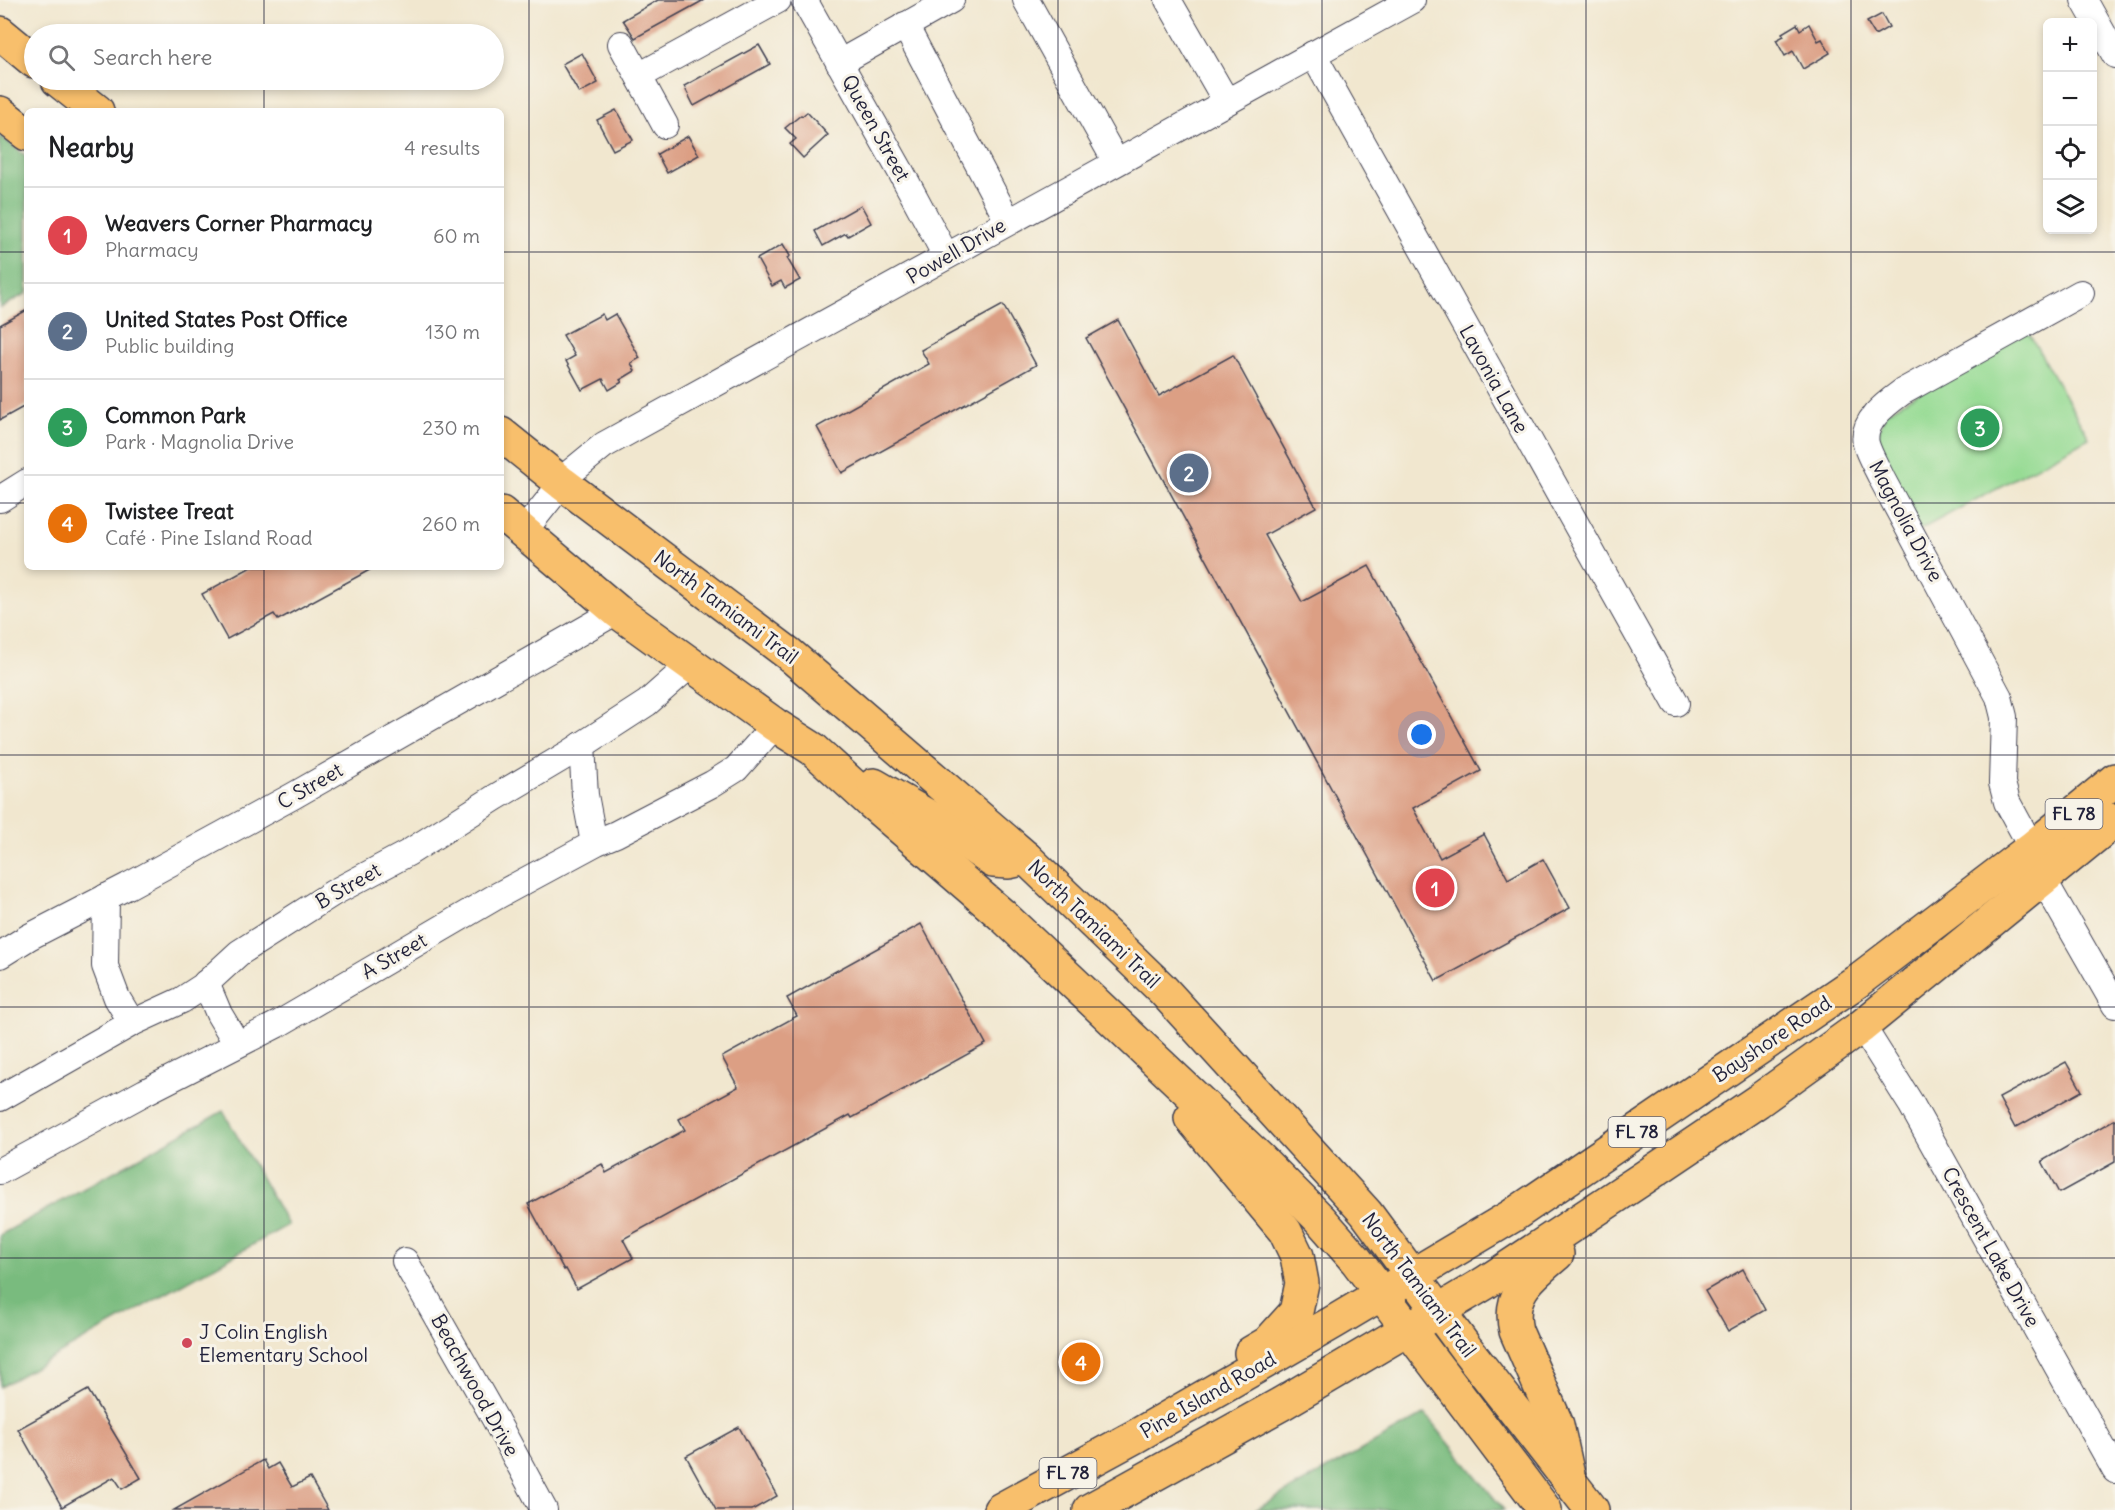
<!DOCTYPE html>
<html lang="en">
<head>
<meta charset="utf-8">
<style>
	:root { --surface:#fff; --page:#f6f6f6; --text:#202124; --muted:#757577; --line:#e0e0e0; --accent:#d1495b }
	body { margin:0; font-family:Delius,sans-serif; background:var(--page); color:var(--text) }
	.controls { position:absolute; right:18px; top:18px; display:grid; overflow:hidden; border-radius:9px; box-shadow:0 3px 9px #0003 }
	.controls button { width:54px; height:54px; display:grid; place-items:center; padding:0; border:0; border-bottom:2px solid var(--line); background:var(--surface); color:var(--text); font:30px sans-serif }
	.you { position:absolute; left:1422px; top:735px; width:21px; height:21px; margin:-15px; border:4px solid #fff; border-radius:50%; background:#1a73e8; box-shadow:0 0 0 9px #1a73e833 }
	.badge { display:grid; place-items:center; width:39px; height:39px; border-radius:50%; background:var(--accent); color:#fff; font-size:20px; font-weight:700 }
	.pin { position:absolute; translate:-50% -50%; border:3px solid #fff; box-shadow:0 2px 6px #0006 }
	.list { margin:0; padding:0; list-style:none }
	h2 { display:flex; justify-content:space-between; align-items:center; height:78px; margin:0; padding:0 24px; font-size:26px }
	h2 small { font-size:20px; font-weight:400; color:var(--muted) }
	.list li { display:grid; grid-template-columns:39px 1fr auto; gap:18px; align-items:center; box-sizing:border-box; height:96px; padding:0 24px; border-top:2px solid var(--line) }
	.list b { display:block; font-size:22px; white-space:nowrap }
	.list p { margin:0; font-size:20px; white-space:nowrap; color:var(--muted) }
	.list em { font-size:20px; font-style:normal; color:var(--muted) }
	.icon { flex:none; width:33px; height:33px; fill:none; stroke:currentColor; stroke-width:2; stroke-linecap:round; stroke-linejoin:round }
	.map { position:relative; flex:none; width:2115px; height:1510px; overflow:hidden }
	.search { position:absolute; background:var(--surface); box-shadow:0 3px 9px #0003; left:24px; top:24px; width:480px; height:66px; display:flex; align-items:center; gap:15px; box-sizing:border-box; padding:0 21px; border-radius:33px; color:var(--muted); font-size:22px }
	.panel { position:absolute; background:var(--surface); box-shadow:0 3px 9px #0003; left:24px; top:108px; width:480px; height:462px; border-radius:9px }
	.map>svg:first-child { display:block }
	.green { fill:#97db94; stroke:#5c7e68; stroke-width:1.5 }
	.forest { fill:#79bb7e; stroke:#4e6e5c; stroke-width:1.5 }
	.building { fill:#dc9f84 }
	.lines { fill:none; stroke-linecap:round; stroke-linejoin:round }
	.minor-casing { stroke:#414051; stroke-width:28 }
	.major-casing { stroke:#414051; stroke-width:36 }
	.minor { stroke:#fff; stroke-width:26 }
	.major { stroke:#f8bf6c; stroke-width:33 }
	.grid { fill:none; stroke:#22223b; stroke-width:1.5; stroke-opacity:0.55 }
	.poi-dot { fill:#d1495b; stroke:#f7f3e8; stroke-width:2 }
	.labels { text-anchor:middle; stroke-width:6; stroke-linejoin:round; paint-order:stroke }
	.shield { fill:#f7f3e8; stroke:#62616f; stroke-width:1.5 }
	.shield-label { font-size:18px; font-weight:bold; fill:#22223b }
	.street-label { font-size:20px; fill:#22223b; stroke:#f7f3e8 }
	.poi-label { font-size:20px; fill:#22223b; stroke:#f7f3e8; text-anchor:start }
</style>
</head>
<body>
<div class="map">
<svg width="2115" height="1510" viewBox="0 0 2115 1510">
	<rect width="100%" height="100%" fill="#f7f3e8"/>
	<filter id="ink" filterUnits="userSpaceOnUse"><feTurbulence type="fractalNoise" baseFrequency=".0167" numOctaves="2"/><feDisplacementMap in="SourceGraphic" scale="12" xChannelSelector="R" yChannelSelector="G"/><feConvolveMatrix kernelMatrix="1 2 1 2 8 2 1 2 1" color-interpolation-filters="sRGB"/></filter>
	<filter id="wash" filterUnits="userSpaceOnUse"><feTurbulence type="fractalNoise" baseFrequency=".008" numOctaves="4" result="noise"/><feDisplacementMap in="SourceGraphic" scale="24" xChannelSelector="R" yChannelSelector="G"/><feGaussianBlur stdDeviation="1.35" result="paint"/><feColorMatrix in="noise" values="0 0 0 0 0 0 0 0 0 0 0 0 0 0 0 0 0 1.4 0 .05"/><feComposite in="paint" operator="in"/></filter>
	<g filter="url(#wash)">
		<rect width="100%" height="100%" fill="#f1e7cf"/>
		<!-- green -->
		<path class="green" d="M2027,330l62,108 -171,93 -44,-86 12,-33z"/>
		<!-- forest -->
		<g class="forest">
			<path d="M0,136l27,21v136l-27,15z"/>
			<path d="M223,1111l65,114 -288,162v-152z"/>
			<path d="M1425,1414l79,96h-249z"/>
		</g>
		<g id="blocks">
			<!-- building -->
			<g class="building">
				<path d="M658,0h46l-69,38 -12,-18z"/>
				<path d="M1882,14l7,13 -14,8 -8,-13z"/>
				<path d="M1797,24l3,6 9,-6 9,17 4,-2 8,14 -27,16 -10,-18 -8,5 -9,-16 8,-4 -2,-3z"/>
				<path d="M759,45l11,19 -76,42 -10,-20z"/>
				<path d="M582,53l16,30 -19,10 -17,-29z"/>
				<path d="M616,110l17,30 -20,10 -16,-30z"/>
				<path d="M807,112l21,23 -25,23 -13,-14 6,-5 -11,-11 16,-13 1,1z"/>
				<path d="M688,136l11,19 -32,18 -10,-19z"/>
				<path d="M861,205l10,18 -23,13 -2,-3 -23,13 -8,-15z"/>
				<path d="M783,244l7,12 -3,2 13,22 -15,8 -4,-7 -9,5 -15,-27z"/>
				<path d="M1003,305l33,60 -194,108 -25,-46 112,-63 -8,-14z"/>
				<path d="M27,310v95l-27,15v-95z"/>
				<path d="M602,314l3,6 10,-6 25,44 -9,5 4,8 -15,9 2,2 -13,8 -6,-11 -21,11 -16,-29 9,-5 -12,-21z"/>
				<path d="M1118,320l41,76 74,-41 83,152 -51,28 37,67 67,-36 112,205 -68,37 27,50 44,-24 24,45 35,-20 27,49 -134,73 -350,-643z"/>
				<path d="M251,567h124l-97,53 -4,-6 -47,25 -25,-45z"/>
				<path d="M921,924l65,120 -134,74 -2,-3 -227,124 10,19 -56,31 -11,-20 -2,1 -36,-66 74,-40 4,9 79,-43 -6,-11 59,-32 -16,-30 75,-41 -10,-18z"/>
				<path d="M2066,1062l16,29 -67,37 -16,-30z"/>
				<path d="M2115,1119v43l-56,31 -17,-32z"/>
				<path d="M1743,1269l22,41 -37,21 -23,-40z"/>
				<path d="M88,1390l53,88 -19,11 -8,-12 -52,30 -44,-78z"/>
				<path d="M739,1427l38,69 -25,14h-36l-30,-54z"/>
				<path d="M263,1460l5,9 10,-6 14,24 18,-9 18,32h-154z"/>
			</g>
		</g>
	</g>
	<g filter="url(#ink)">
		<use href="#blocks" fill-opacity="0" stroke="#414051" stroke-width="1.5"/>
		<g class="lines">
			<defs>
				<g id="minor">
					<path d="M804,0l97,172 45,84"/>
					<path d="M1026,0l90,162"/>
					<path d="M1168,0l58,101"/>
					<path d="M2084,0l31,55"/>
					<path d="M905,25l103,196"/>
					<path d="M621,44l44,81"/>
					<path d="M1313,54l363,649"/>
					<path d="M839,63l112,-63"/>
					<path d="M639,76l139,-76"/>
					<path d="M0,499l27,-17"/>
					<path d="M524,531l47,-59 33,-27 808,-445"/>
					<path d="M582,745l3,50 9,48"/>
					<path d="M2032,848l-25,-46 -5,-19 2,-66 -5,-20 -117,-218c-5,-11 -13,-24 -16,-35 -5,-23 21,-41 36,-52l179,-99"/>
					<path d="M2043,879l72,126"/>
					<path d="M106,897l-1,69 12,32 15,25"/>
					<path d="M0,955l29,-18 99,-51 165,-90 324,-185"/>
					<path d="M206,983l13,31 18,30"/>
					<path d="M1862,1026l49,78 204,366"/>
					<path d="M0,1098l132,-75 50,-23 20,-13 37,-34 94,-60 75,-40 88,-56 74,-44 77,-50 43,-38"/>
					<path d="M0,1171l145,-79 135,-69 217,-127 100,-54 19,-8 96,-50 24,-15 39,-44"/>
					<path d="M405,1261l90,158 49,91"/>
				</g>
				<g id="major">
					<path d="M0,33l34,28"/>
					<path d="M58,80l39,31"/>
					<path d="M0,113l27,21"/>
					<path d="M501,434l61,49 227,171 237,204 136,131 204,224 99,134 127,163"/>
					<path d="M501,513l116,98 158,114 38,24 58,53 131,113 256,242 62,62 36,41 189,250"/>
					<path d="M874,785l57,33 62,43 16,1 17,-4"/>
					<path d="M1191,1118l94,113 12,25 5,27 -6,29 -28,31 -17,10"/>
					<path d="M1557,1254c-26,22 -50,39 -41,77l41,94 11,50"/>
					<path d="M1000,1510l136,-74 198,-114 178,-106 344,-234 176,-134 83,-68"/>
					<path d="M1090,1510l191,-106 127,-75 77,-46 157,-104 116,-78 104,-75 253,-206"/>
				</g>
			</defs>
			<!-- minor casing -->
			<use href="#minor" class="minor-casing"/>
			<!-- major casing -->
			<use href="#major" class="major-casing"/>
			<!-- minor -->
			<use href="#minor" class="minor"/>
			<!-- major -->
			<use href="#major" class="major"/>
		</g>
	</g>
	<!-- grid -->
	<path class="grid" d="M264,0v34M529,0v1510M793,0v1510M1058,0v1510M1322,0v1510M1586,0v1510M1851,0v1510M264,80v31M0,252h27M501,252h1614M0,503h27M501,503h1614M264,567v943M0,755h2115M0,1007h2115M0,1258h2115"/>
	<!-- markers -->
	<circle class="poi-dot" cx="187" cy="1343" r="6"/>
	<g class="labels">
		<!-- shield labels -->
		<g class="shield">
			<rect x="2045.5" y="799" width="57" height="30" rx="4.5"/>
			<rect x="1608.5" y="1117" width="57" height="30" rx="4.5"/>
			<rect x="1039.5" y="1458" width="57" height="30" rx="4.5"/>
		</g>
		<g class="shield-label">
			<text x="2074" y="820">FL 78</text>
			<text x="1637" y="1138">FL 78</text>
			<text x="1068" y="1479">FL 78</text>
		</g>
		<!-- street labels -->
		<g class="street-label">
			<text transform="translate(876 128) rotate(61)" y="7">Queen Street</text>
			<text transform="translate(956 251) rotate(-30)" y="7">Powell Drive</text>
			<text transform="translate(1494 379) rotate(61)" y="7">Lavonia Lane</text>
			<text transform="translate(1906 521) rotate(62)" y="7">Magnolia Drive</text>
			<text transform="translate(726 607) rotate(37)" y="7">North Tamiami Trail</text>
			<text transform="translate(310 786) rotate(-30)" y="7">C Street</text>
			<text transform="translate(348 886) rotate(-30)" y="7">B Street</text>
			<text transform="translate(1094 924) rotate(44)" y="7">North Tamiami Trail</text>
			<text transform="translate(394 956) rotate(-30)" y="7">A Street</text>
			<text transform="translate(1772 1039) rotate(-34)" y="7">Bayshore Road</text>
			<text transform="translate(1991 1247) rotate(61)" y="7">Crescent Lake Drive</text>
			<text transform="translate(1419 1285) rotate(53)" y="7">North Tamiami Trail</text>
			<text transform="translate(475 1385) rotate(61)" y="7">Beachwood Drive</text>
			<text transform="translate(1208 1395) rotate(-30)" y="7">Pine Island Road</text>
		</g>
		<!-- poi labels -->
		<g class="poi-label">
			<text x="199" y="1339">J Colin English<tspan x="199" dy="23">Elementary School</tspan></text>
		</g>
	</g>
</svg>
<div class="controls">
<button>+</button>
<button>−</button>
<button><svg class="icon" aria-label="locate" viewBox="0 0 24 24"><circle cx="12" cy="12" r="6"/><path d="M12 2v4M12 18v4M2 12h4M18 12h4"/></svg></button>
<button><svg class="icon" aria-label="layers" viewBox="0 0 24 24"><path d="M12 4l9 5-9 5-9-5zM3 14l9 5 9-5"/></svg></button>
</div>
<div class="you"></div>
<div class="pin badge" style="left:1435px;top:888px;background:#e0444e">1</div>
<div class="pin badge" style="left:1189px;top:473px;background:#5c6f8a">2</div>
<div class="pin badge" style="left:1980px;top:428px;background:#2e9e5b">3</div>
<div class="pin badge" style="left:1081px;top:1362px;background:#e8710a">4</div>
<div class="search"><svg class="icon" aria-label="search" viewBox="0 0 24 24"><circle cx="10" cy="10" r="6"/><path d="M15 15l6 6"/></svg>Search here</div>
<section class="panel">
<h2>Nearby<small>4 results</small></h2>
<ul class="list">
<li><span class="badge" style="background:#e0444e">1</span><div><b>Weavers Corner Pharmacy</b><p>Pharmacy</p></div><em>60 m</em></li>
<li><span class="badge" style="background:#5c6f8a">2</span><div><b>United States Post Office</b><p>Public building</p></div><em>130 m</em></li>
<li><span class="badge" style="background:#2e9e5b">3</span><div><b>Common Park</b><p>Park · Magnolia Drive</p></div><em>230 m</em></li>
<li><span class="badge" style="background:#e8710a">4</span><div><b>Twistee Treat</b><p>Café · Pine Island Road</p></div><em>260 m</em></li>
</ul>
</section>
</div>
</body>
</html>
